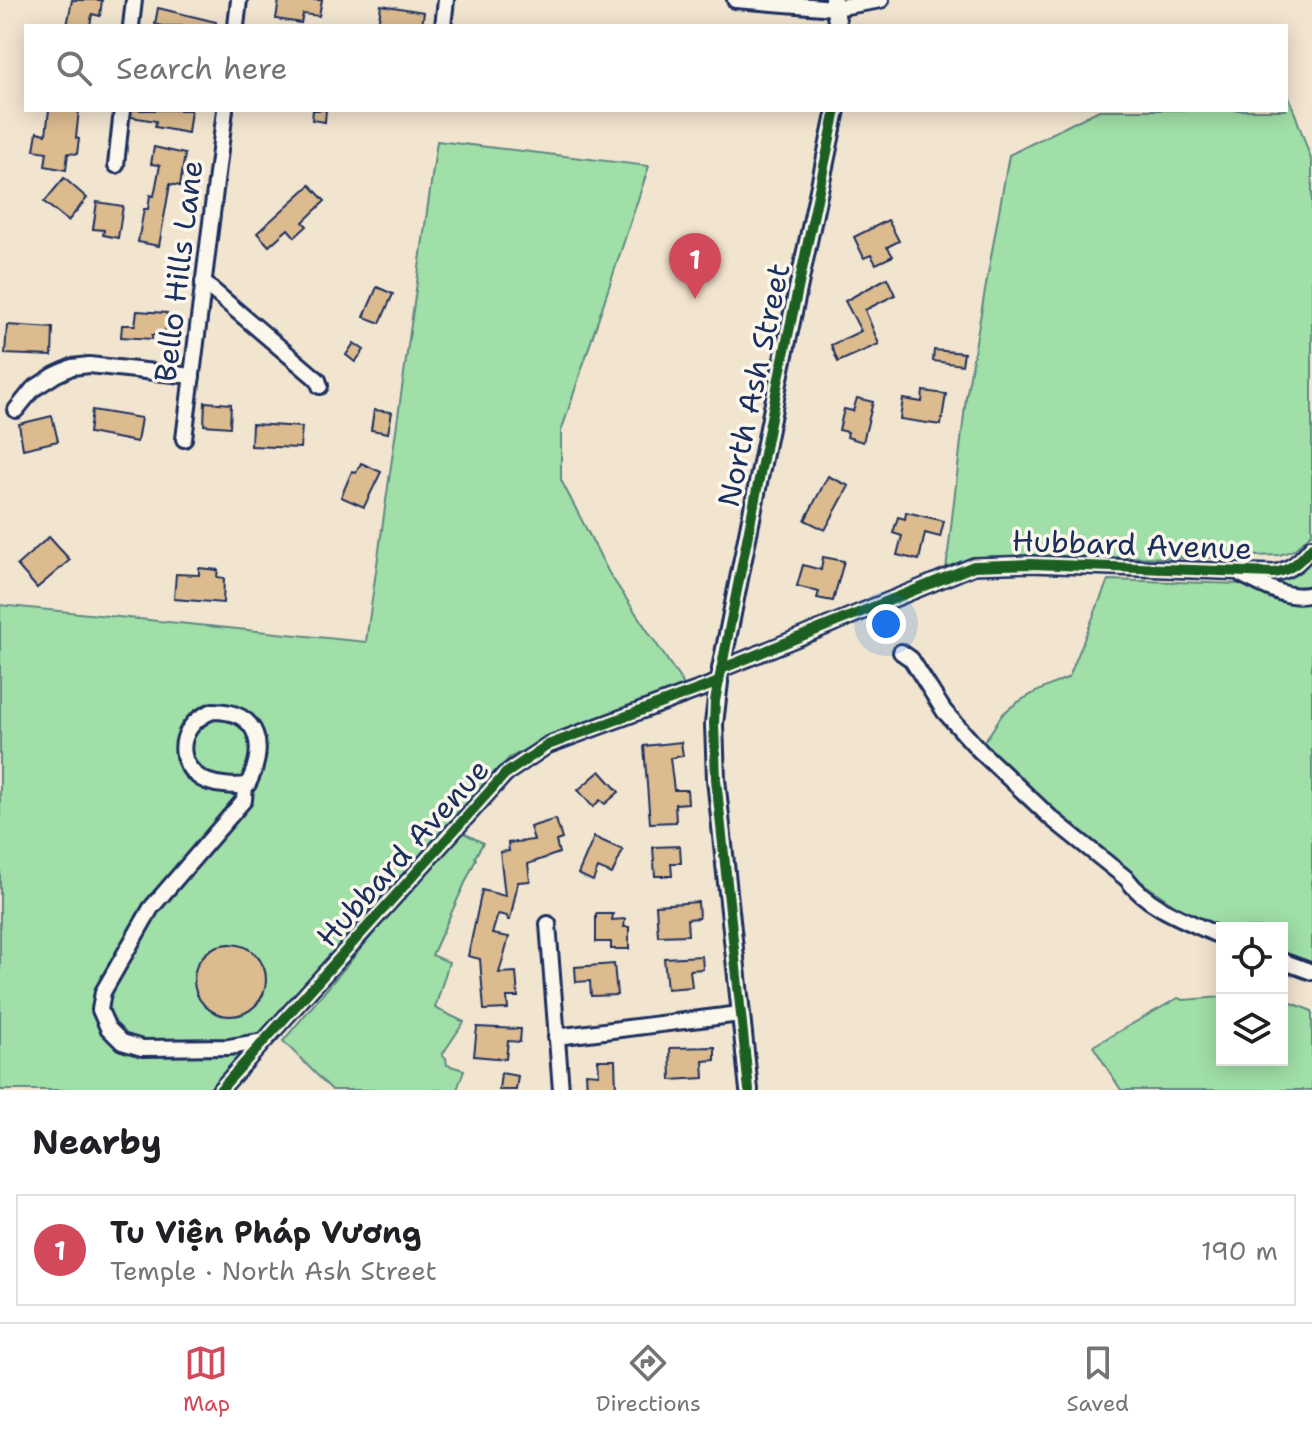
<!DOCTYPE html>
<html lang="en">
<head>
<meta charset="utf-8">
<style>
	:root { --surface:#fff; --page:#f6f6f6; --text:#202124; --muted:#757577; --line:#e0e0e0; --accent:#d1495b }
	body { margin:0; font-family:"Shantell Sans",sans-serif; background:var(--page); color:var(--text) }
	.controls { position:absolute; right:24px; bottom:24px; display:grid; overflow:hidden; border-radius:0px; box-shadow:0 4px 20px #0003 }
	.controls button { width:72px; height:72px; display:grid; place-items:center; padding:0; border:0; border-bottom:2px solid var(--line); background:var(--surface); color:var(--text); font:40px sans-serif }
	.you { position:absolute; left:886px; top:624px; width:28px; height:28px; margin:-20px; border:6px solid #fff; border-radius:50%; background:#1a73e8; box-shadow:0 0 0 12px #1a73e833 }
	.badge { display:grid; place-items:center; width:52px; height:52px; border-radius:50%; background:var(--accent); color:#fff; font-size:26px; font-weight:700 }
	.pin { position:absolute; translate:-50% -66px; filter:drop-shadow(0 2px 4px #0008) }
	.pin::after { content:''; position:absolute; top:42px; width:28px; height:24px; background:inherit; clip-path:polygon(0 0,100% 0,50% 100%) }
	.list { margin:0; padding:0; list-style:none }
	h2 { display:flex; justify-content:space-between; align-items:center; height:104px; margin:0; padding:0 32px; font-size:34px }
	h2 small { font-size:26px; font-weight:400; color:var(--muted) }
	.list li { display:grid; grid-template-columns:52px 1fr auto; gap:24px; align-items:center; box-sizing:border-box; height:112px; margin:0 16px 16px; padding:0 16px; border:2px solid var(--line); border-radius:0px }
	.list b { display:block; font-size:30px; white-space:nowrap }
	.list p { margin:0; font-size:26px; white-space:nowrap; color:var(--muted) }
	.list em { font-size:26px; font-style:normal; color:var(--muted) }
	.icon { flex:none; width:44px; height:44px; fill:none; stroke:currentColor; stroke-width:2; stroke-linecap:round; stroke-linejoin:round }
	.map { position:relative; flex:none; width:1312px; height:1090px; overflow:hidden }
	.search { position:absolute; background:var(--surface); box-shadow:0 4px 20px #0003; left:24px; right:24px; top:24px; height:88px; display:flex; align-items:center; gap:20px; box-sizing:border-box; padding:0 28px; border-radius:0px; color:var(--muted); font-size:30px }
	.sheet { height:232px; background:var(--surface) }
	nav { display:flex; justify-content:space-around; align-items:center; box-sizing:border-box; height:112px; border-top:2px solid var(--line); background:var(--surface); font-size:22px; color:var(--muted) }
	nav a { display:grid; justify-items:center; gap:4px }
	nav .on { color:var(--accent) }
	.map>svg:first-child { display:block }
	.green { fill:#a0dfa7; stroke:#5e8782; stroke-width:2 }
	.building { fill:#dcbb8f; stroke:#1b2f5e; stroke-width:2 }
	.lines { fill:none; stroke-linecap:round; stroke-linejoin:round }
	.minor-casing { stroke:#1b2f5e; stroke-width:20 }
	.major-casing { stroke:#1b2f5e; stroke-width:22 }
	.minor { stroke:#fbf7ec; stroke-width:14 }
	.major { stroke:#fbf7ec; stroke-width:16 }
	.cycleway-casing { stroke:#fbf7ec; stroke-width:15 }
	.cycleway { stroke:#1b5e20; stroke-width:10 }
	.labels { text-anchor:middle; stroke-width:7; stroke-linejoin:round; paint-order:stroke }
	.street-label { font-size:30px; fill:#1b2f5e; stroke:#fbf7ec }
</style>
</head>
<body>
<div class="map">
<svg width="1312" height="1090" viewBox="0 0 1312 1090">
	<rect width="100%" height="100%" fill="#f2e5d0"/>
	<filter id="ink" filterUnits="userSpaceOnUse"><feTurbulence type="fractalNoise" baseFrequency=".0125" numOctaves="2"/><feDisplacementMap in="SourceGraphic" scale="16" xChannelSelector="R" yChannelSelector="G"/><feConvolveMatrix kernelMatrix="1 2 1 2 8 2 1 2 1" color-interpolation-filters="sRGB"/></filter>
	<g filter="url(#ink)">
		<!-- green -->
		<g class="green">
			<path d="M1286,88l26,74v371l-18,17 -14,5 -73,3 -205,-2 -26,4 -30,10 20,-172 43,-243 90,-45h187z"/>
			<path d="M437,141l212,25 -88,266v48l48,93 75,112 -126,47 -49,26 -274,309 -27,23h-208v-485l366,37z"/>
			<path d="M1312,553v32c-16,4 -33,1 -49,-4z"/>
			<path d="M1108,580l133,4 50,15h21v369l-30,-11v-29h-60v5l-31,-17 -76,-52 -42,-32 -92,-89c12,-8 14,-22 24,-31 18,-16 42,-25 64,-35z"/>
			<path d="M460,831l23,12 -8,14 1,2 -44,96 17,7 -14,46 29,14 -22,33 4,3 1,7 17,5 -7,20h-125l-49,-49z"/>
			<path d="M1222,997v63h60v-61l30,12v79h-191l-28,-44 85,-48 5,2z"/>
		</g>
		<!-- building -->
		<g class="building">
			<path d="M72,0h30l-2,16 -8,-2 -2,12h-23z"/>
			<path d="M279,0h43l-3,16 -16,-2 -2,9 -25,-4z"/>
			<path d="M381,5l43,7 -2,14h-44z"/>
			<path d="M158,8l58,14v4h-54l-7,-2z"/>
			<path d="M49,110h30l-3,28 3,1 -2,15 -9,-1 -2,17 -21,-4 2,-14 -13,-2 3,-18 9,2z"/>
			<path d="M132,110h59l-3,23 -33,-6 1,-6 -25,-4z"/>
			<path d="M313,110h13l-1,12 -13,-2z"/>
			<path d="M154,147l31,7 -5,32 -10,-2 -11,62 -21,-4 6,-33h4l2,-14 4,1 6,-31 -9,-1z"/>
			<path d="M64,178l23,20 -19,23 -24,-19z"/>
			<path d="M310,185l15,16 -22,21 4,4 -12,11 -7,-8 -19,17 -12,-13z"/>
			<path d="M97,202l26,4 -5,32 -15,-3 1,-5 -11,-1z"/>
			<path d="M888,220l11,21 -12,6 6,9 -17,8 -5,-9 -7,3 -10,-21z"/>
			<path d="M887,278l8,17 -30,15 14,34 -41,18 -7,-17 30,-14 -16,-30z"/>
			<path d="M377,287l16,7 -13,29 -16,-6z"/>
			<path d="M137,311l30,2 -2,22h-13v4l-31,-2 1,-12h13z"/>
			<path d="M7,325l46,3 -1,28 -47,-2z"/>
			<path d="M354,343l10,7 -9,12 -9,-7z"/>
			<path d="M934,350l30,3 -2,12 -29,-4z"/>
			<path d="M923,391l23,3 -5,31 -41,-6 3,-20 19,3z"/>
			<path d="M857,398l16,4 -10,40 -16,-5 1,-5 -9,-2 5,-21 9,2z"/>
			<path d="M205,402l26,2 -1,23 -26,-2z"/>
			<path d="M92,410l49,8 -4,24 -48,-9z"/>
			<path d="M374,410l18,2 -4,21 -17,-3z"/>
			<path d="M52,416l6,25 -35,8 -4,-25z"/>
			<path d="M252,424l50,3 -2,21 -49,-2z"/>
			<path d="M361,463l20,9 -17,35 -23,-10 11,-26 4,2z"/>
			<path d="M828,476l21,10 -24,44 -20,-10z"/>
			<path d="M906,512l38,9 -4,16 -15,-4 -6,27 -22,-5 5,-19 -9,-3 5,-16 7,2z"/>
			<path d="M49,537l21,23 -33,28 -20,-23z"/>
			<path d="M823,557l21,4 -11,40 -16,-3 2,-6 -22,-6 6,-21 18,5z"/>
			<path d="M199,568l19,2 -1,7 7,1 -1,25 -49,-4 2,-25 23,1z"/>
			<path d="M681,742l2,14 -13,2 4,32h13l1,13 -13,1 1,18 -26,1 -6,-77z"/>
			<path d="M600,771l19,21 -14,12 -5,-4 -7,7 -15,-17z"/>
			<path d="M556,819l6,20 -6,2 3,12 -31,11 2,17 -12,1 -8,38h-2l-1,-4 -9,-2 -6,20 17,3 -10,36 17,-1 2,25h-11l1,12 -24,1 -4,-51 -12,-3 14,-66 23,6 -5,-44 9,-1 -1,-8 26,-3 -4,-13z"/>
			<path d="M594,837l29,13 -11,24 -14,-6 -5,13 -15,-7z"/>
			<path d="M680,846l1,17h-10l1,13h-17l-2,-29z"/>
			<path d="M698,902l1,16 -12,1 1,16 -30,1 -2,-31z"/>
			<path d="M596,914h17l-1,6 13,-1 -1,8h5v22h-18v-7h-15z"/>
			<circle cx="230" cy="980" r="36"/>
			<path d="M702,956l1,13 -13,1 2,17 -25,2 -3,-31z"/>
			<path d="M614,964l3,31 -26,1 -1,-15 -14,1 -1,-15z"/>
			<path d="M477,1027l44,2 -1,13 -12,-1 -2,18 -32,-3z"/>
			<path d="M715,1047v13l-12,1 1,17 -33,2 -1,-32z"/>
			<path d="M598,1060h17l1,29 -29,1 -1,-17 13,1z"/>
			<path d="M501,1073l17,3 -2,14h-17z"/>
		</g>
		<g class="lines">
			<defs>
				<g id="minor">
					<path d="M735,0l100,8 46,-8"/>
					<path d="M131,26l3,-26"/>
					<path d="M236,26l3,-26"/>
					<path d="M443,26l3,-26"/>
					<path d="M116,165l6,-55"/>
					<path d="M203,282l115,98 2,6"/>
					<path d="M16,410l17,-21 22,-14 17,-8 17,-2 103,11"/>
					<path d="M184,439l41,-329"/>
					<path d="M1242,575c21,10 46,26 70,19"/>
					<path d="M901,652l10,7 33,52 36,40 71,67 76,61c22,30 62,42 95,58"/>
					<path d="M213,711c48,0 53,37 35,73 -8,3 -15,2 -24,1 -49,-3 -55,-58 -11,-74z"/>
					<path d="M245,785l-1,15 -93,108 -48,84 -3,18 8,18 14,14 20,6 87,-1 35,-6"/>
					<path d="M548,924l13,166"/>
					<path d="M1282,961l30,11"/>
					<path d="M556,1037l184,-23"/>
					<path d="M220,1090l285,-316 43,-29 171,-63 2,-13 253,-103 57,-2 243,9c18,-3 27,-13 38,-26"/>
				</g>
				<g id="major">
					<path d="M833,0l5,26"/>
					<path d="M721,669l57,-286 58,-273"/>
					<path d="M719,682l-5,42 2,55 33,311"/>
				</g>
			</defs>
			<!-- minor casing -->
			<use href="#minor" class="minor-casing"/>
			<!-- major casing -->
			<use href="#major" class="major-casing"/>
			<!-- minor -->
			<use href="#minor" class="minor"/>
			<!-- major -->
			<use href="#major" class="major"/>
			<defs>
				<g id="cycleway">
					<path d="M721,669l253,-103 57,-2 243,9c18,-3 27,-13 38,-26"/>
					<path d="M220,1090l285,-316 43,-29 171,-63"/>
					<path d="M749,1090l-33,-311 -2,-55 1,-23 63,-318 58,-273"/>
				</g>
			</defs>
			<!-- cycleway casing -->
			<use href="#cycleway" class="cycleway-casing"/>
			<!-- cycleway -->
			<use href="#cycleway" class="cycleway"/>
		</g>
	</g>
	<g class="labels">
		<!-- street labels -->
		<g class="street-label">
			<text transform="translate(179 271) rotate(-83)" y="10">Bello Hills Lane</text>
			<text transform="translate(754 385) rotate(-78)" y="10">North Ash Street</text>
			<text transform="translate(1132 545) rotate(2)" y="10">Hubbard Avenue</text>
			<text transform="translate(403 853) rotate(-48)" y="10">Hubbard Avenue</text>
		</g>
	</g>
</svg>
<div class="controls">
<button><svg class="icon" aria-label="locate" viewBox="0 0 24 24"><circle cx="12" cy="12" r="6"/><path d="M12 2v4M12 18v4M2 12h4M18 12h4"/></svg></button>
<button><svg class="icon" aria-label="layers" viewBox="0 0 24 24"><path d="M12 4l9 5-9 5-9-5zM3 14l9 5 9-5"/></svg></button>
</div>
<div class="you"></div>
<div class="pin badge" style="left:695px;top:299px">1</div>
<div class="search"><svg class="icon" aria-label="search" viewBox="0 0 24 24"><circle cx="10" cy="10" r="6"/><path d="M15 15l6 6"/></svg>Search here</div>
</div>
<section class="sheet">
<h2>Nearby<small></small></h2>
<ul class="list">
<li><span class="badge">1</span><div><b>Tu Viện Pháp Vương</b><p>Temple · North Ash Street</p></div><em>190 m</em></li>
</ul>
</section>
<nav>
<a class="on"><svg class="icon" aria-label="map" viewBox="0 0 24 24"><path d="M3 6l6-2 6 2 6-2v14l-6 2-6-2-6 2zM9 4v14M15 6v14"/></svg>Map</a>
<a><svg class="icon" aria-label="directions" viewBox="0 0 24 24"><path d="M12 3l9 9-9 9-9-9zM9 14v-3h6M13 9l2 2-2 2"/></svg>Directions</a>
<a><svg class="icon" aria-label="saved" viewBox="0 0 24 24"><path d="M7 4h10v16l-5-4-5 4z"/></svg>Saved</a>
</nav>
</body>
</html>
